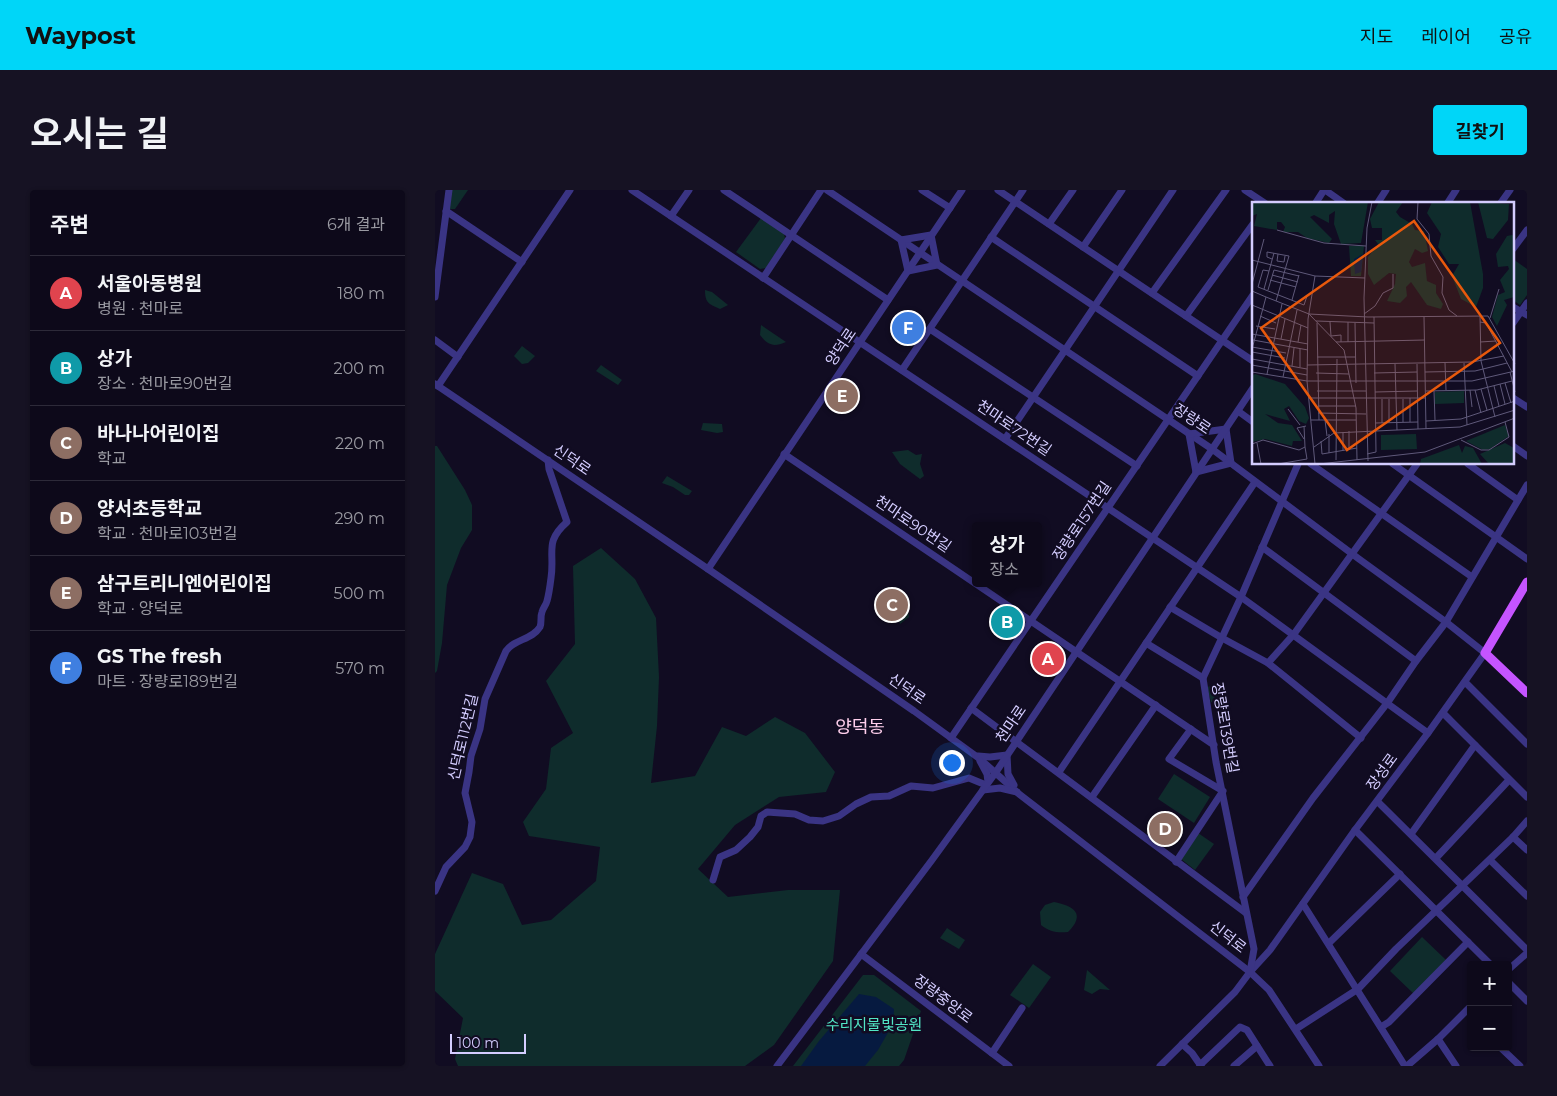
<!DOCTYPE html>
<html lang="ko">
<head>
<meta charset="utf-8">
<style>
	:root { --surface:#0d091a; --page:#161223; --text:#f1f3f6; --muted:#9a9aa2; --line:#2d2a39; --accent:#00d6f8 }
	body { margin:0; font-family:Montserrat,"Noto Sans KR",sans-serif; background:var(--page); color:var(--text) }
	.controls { position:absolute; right:15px; bottom:15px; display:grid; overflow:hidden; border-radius:5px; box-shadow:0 1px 4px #0004 }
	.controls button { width:45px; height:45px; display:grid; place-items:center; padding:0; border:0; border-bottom:1px solid var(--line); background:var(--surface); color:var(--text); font:25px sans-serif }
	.scale { position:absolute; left:15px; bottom:12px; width:76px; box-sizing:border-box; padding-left:5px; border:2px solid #d4cdff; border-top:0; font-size:14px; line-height:18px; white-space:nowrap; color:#d4cdff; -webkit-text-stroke:4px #110c22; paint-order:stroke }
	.you { position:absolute; left:516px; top:572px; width:18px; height:18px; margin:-12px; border:4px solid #fff; border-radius:50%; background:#1a73e8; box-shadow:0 0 0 8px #1a73e833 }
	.badge { display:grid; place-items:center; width:32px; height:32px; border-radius:50%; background:var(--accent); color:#fff; font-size:16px; font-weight:700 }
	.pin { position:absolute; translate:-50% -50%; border:2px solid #fff; box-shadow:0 1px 5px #0006 }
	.popup { position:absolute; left:537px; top:332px; width:70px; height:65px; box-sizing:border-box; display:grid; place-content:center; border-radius:5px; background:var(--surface); filter:drop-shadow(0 1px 4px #0005); font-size:16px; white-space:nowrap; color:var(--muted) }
	.popup b { font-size:19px; color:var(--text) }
	.popup::after { content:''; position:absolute; left:50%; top:100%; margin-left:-10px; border:10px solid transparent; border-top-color:var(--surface) }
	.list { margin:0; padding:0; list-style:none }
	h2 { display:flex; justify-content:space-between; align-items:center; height:65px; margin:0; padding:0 20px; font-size:21px }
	h2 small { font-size:16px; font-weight:400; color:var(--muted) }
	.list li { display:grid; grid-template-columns:32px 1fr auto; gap:15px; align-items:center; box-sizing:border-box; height:75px; padding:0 20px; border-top:1px solid var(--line) }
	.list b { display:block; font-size:19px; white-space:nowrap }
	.list p { margin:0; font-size:16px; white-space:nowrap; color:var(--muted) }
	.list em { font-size:16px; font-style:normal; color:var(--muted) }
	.map { position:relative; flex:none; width:1092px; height:876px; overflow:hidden; border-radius:5px }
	header { display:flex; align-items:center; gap:30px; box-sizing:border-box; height:70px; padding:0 25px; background:var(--accent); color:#111 }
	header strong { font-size:24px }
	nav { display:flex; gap:28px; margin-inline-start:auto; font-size:18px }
	.intro { display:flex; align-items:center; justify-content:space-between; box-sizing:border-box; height:120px; padding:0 30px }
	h1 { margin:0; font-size:35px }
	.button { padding:12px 22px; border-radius:5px; background:var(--accent); color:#111; font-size:18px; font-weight:700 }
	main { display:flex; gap:30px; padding:0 30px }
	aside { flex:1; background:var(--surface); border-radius:5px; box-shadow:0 1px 4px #0004 }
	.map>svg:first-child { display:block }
	.green { fill:#0f2c2c }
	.water { fill:#061a40 }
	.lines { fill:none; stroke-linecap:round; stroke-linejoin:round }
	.minor { stroke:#3a3484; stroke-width:7 }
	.major { stroke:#c554ff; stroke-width:9 }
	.labels { text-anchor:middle; stroke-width:5; stroke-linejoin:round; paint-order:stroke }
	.street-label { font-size:15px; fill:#d4cdff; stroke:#110c22 }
	.park-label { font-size:15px; fill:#52e6c6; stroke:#110c22 }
	.quarter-label { font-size:18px; fill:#ffcfec; stroke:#110c22 }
	.inset-road { fill:none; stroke:#5f597a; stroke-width:1 }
	.view { fill:#e8590c; fill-opacity:0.15; stroke:#e8590c; stroke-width:2.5 }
	.inset-edge { fill:none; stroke:#d4cdff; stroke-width:2.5 }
</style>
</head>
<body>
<header>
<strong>Waypost</strong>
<nav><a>지도</a><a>레이어</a><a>공유</a></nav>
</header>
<div class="intro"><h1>오시는 길</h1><a class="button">길찾기</a></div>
<main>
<aside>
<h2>주변<small>6개 결과</small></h2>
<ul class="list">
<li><span class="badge" style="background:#e0444e">A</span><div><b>서울아동병원</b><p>병원 · 천마로</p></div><em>180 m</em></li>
<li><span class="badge" style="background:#0f9aa8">B</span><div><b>상가</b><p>장소 · 천마로90번길</p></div><em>200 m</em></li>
<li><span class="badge" style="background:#8d6e63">C</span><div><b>바나나어린이집</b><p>학교</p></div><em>220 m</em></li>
<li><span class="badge" style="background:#8d6e63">D</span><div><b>양서초등학교</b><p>학교 · 천마로103번길</p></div><em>290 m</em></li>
<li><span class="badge" style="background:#8d6e63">E</span><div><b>삼구트리니엔어린이집</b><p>학교 · 양덕로</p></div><em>500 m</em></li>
<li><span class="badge" style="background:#3f7fe0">F</span><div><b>GS The fresh</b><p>마트 · 장량로189번길</p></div><em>570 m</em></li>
</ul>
</aside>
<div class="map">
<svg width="1092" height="876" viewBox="0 0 1092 876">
	<rect width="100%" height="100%" fill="#110c22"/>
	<!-- green -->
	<g class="green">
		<path d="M16,0h17l-13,19h-6z"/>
		<path d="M326,28l23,15 1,6 -19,29 -6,1 -24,-17z"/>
		<path d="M1078,69l14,10v26l-7,10 -7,-5z"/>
		<path d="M270,100l7,2 16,13 -8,4c-11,-5 -15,-6 -15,-19z"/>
		<path d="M326,135l25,17c-12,5 -18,4 -26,-7z"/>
		<path d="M87,156l13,10 -7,7 -6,1 -8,-8z"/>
		<path d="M166,175l21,15 -4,5 -22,-14z"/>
		<path d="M268,233l19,1 1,8 -6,1 -16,-3z"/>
		<path d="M0,256h2l28,44 7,15v25l-11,18 -14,37 -5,58 -5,28 -2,2z"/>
		<path d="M473,260l8,5 6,-1 -2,10 4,12 -4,3 -20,-15 -8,-12z"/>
		<path d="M232,286l25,15 -3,4h-4l-12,-8 -11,-4z"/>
		<path d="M166,358l34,31 21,39 3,59 -2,49 -6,57 44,-7 27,-49 24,9 29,-19 30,16 30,39 -9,20 -47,5 -44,28 -37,44 30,28 60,-7h52l-7,71 -59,84 -29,21h-287l-3,-7 8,-41 -28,-27v-37l37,-81 31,11 19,41 29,-5 45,-39 4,-34 -71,-11 -6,-14 23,-33 5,-41 22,-15 -27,-52 29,-37 -2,-78z"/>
		<path d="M471,410l3,17 -9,7c-3,-11 -2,-16 6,-24z"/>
		<path d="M776,496l15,8 -7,12 -8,-4 -4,-15z"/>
		<path d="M739,584l36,23 -16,26 -36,-24z"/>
		<path d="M763,643l16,11 -19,26 -14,-11z"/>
		<path d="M619,712c20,4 32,12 14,30 -11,1 -18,0 -27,-7l-1,-13 5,-7z"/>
		<path d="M512,738l18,12 -6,9 -19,-11z"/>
		<path d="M987,747l24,23 -32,34 -24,-23z"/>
		<path d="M598,774l18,13 -22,31 -19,-13z"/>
		<path d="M652,780l23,20 -10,-1 -8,5 -8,-4z"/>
		<path d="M428,785h11l47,36 -17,49 -5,6h-106z"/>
	</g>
	<!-- water -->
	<path class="water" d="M424,804l17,3 18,12 -1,15 -15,26 -13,16h-64l18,-25z"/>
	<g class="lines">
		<!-- minor -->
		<g class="minor">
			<path d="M197,0l609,407 187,136"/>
			<path d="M289,0l164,110"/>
			<path d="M392,0l385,259 147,110 87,63 39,31 -57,80 -73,97 -85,120 -20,22 -15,20 -75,74"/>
			<path d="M487,0l28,18"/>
			<path d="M563,0l255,171"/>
			<path d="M810,0l21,14"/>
			<path d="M890,0l20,14"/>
			<path d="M880,14l9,-14"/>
			<path d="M942,14l9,-14"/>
			<path d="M1012,14l9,-14"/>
			<path d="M1065,14l10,-14"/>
			<path d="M11,21l76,51"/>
			<path d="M236,26l18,-26"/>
			<path d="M614,34l24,-34"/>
			<path d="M496,45l6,30 -29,6 -7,-31z"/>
			<path d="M556,47l207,139"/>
			<path d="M648,57l39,-57"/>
			<path d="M1078,59l14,-19"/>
			<path d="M328,88l58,-88"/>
			<path d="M717,103l74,-103"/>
			<path d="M0,107l14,-107"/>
			<path d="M1078,117l14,8"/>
			<path d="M751,126l67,-92"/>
			<path d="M1078,133l14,-20"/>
			<path d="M495,139l207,137"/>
			<path d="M0,150l23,17"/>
			<path d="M467,180l121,-180"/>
			<path d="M0,194l273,185 206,142 66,48 39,35 231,178 19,18 50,76"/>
			<path d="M3,196l132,-196"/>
			<path d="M1078,208l14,9"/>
			<path d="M803,221l15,11"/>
			<path d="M791,239l5,34"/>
			<path d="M754,244l7,38"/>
			<path d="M754,244l37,-5"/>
			<path d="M570,249l168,-249"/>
			<path d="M1078,256l14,10"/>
			<path d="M349,264l430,291"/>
			<path d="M876,274l161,113"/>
			<path d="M958,274l134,95"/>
			<path d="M1033,274l50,36"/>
			<path d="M761,282l35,-9"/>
			<path d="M827,357l154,114"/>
			<path d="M273,379l254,-379"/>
			<path d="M735,417l52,31 46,25 93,75"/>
			<path d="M711,453l57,35"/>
			<path d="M833,473l26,-29 123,-170"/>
			<path d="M1030,492l62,62"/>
			<path d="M536,518l275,205"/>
			<path d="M1008,523l84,84"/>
			<path d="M516,548l302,-443"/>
			<path d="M543,566l12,1 17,-2 1,19 6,11"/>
			<path d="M545,571l7,13 1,8"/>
			<path d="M624,582l196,-290"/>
			<path d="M548,600l17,-2 17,4"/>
			<path d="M657,607l64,-92"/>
			<path d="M943,612l149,148"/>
			<path d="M920,640l136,135"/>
			<path d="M976,644l64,-89"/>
			<path d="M1078,647l14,13"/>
			<path d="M1001,668l73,-78"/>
			<path d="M1055,670l37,36"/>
			<path d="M741,672l47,-71 -54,-32 22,-30"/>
			<path d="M278,690l7,-23 16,-7 14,-13 8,-10 3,-11 6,-4 28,2 14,6 14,1 16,-5 17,-12 15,-7 18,-1 22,-10 22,2 36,-10 17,7"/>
			<path d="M0,701l11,-24 19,-20 5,-10 2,-15 -7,-29 4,-21 2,-16 9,-27 5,-30 21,-48c8,-12 26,-11 34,-24 2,-5 0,-10 2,-15 1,-4 4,-7 5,-11 2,-7 3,-15 4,-23 4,-26 -7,-36 16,-56l-18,-53 -1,-9"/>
			<path d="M808,707l70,-99 75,-96 28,-41 30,-39 81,-137"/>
			<path d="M868,714l102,162"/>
			<path d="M894,753l71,-69"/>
			<path d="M426,764l148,112"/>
			<path d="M1073,780l19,-17"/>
			<path d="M815,782l4,-23 -38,-187 -13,-84 38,-81 57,-133"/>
			<path d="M1073,792l19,19"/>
			<path d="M946,837l8,-5 79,-80"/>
			<path d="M861,839l62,-40 38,-40 117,-112 14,-16"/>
			<path d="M1003,849l18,27"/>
			<path d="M747,854l10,9 9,13"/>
			<path d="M1065,857l20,19"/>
			<path d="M557,863l30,-45"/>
			<path d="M765,875l40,-38 7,3 23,36"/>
			<path d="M342,876l155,-206 64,-88 257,-384"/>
			<path d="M799,876l23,-20"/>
			<path d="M972,876l31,-27 33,-33"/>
		</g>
		<!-- major -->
		<path class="major" d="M1092,392l-42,71 42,40"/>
	</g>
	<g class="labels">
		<!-- street labels -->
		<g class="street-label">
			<text transform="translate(406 157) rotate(-56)" y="5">양덕로</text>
			<text transform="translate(757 229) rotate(34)" y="5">장량로</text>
			<text transform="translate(579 238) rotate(34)" y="5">천마로72번길</text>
			<text transform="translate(137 270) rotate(34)" y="5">신덕로</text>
			<text transform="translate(647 331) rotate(-56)" y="5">장량로157번길</text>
			<text transform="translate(478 334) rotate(34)" y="5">천마로90번길</text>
			<text transform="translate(472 499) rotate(35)" y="5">신덕로</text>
			<text transform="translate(576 534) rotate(-56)" y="5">천마로</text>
			<text transform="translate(790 538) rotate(80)" y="5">장량로139번길</text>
			<text transform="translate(28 547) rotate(-77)" y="5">신덕로112번길</text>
			<text transform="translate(947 582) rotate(-54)" y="5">장성로</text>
			<text transform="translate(793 747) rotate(38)" y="5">신덕로</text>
			<text transform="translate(508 809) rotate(37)" y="5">장량중앙로</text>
		</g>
		<!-- park labels -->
		<g class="park-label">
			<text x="439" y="840">수리지물빛공원</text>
		</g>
		<!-- quarter labels -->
		<g class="quarter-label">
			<text x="425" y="543">양덕동</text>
		</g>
	</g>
	<!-- overview -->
	<g transform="translate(817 12)">
		<rect width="262" height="262" fill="#110c22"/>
		<path d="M0,0h116l-7,41 -20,1 -7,-20 1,-13 -6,4v8l-15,-8 -4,2 22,22 -3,4 -22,-5 -9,-6h-15l2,-5 -4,-5h-4v8l-23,-4 3,-12 -5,2zM127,0h24l-7,10 4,5 12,7 3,6 9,1 4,20 -6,2 -7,-4 -6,13 3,5 13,-4 2,18 9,4v8l7,11 -2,5 -14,-4 -16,-23 -5,5 1,9 -7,7 -13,-2 8,-17 1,-10 -7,-1 -15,12 -6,-11v-17l10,-13 -3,-4h7v-12h-10l-2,-9zM180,0h38l13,72v14l-7,19 -15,-8 -9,-23 7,-12h-10l-11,-17 3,-13 -14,-21zM226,0l31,2 -1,16 -15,19 -6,-1zM260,33l3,1 -1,61 -10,3 3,5 -10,21 -5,-9 6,-22 7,-3 -5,-12 9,-11 -1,-3 -10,1 -2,-13 11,-18zM97,44h15l-3,30h-10zM3,172l30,10 20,23 4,11 -3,6 -7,-3 -10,-15 -5,3 6,12 -25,-7 13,9 14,2 10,16h-9l-1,5 -27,-7 -13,3v-66zM212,189v12l-29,1v-12zM253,223l4,11 -19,13 -7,1 -17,-9zM164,232l1,15 -36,1v-15zM253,241l9,5v16h-25l-9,-10zM207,243l3,8 3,-7 8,2 9,16h-62l1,-5z" fill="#0f2c2c"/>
		<path d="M111,52l-2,18 -6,2 -1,-15z" fill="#061a40"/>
		<path class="inset-road" d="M166,0l-1,17 12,15 2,22 12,21 -1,16 7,17 8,6M25,28l47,13 42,3M26,52l-1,7 7,1 1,-6M20,57l-5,-2v-5l22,4 -13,45M0,58l63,16 50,2M17,69l-6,-1 -5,17 46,18 3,-9M20,73l26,7M63,74l-7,43 -1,62h165l43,-10M18,78l26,7M0,82l12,-45M12,87l10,-36M16,88l6,-20 25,6M0,89l14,6M40,98l7,-25M0,103l56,23M57,112l35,36 12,58 1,52M112,112l11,-8 8,-13 10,-5v-14M8,114l16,7M228,114l1,45 14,56M172,115l2,112M238,116l9,-29M64,119l58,2M78,120l1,14 10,-1v7M96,120v20M228,120l6,1 26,49M65,121l2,97M103,121l1,60M4,124l19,3M0,132l56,10M29,137l4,-20M1,138l55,10M46,140l3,-17M84,140l89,-2M228,140l16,-1M0,145l34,6M0,147l14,-52 43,17 59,3 120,-1 27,48M0,150l33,6M65,155h39M0,157l55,10M193,161l1,27M212,161l3,62M143,162l2,66M165,162l1,65M0,163l55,10M55,163l165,-3 32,-6M40,164l2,-18M48,165v-18M0,170l55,9 8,83M173,170l50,-1 32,-8M258,170l5,20M64,171l33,1M122,171l43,-1M15,172l15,-70M31,175l14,-67M253,181l6,20M248,182l5,20M242,184l5,20M229,187l6,21M218,188l2,17M223,188l6,23M65,189h49M174,189l51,-1 35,-9M182,189l1,29M123,190l42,-1M57,196h117M158,196v24M151,197v23M66,204h38M36,207l12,16M66,211l48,1M59,218h45M73,218l2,16M174,219l35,-2 54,-18M137,220v-23M123,221l43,-1M130,221v-24M97,229v19M52,237l-7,-11 9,-2M209,238l20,10h8l20,-13 -4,-15M69,239l1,13 35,-6M5,241l4,21M0,242l11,-4 36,10 6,-3 -1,-21M62,245l20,-14 126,-6 55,-17M91,249v-19M77,251v-19M115,252l9,-2 -2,-135M84,258l1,-101M116,259l-4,-163 3,-70 5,-26M26,262l29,-5 -2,-12M67,262l106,-12 90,-34"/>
		<path class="view" d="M162,19l86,122 -153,107 -86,-122z"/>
		<rect width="262" height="262" class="inset-edge"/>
	</g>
</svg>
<div class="controls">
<button>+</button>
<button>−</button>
</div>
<div class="scale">100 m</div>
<div class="you"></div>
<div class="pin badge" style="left:613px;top:469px;background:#e0444e">A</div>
<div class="pin badge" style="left:572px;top:432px;background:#0f9aa8">B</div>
<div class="popup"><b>상가</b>장소</div>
<div class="pin badge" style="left:457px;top:415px;background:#8d6e63">C</div>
<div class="pin badge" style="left:730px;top:639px;background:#8d6e63">D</div>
<div class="pin badge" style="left:407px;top:206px;background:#8d6e63">E</div>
<div class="pin badge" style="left:473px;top:138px;background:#3f7fe0">F</div>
</div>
</main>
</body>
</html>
